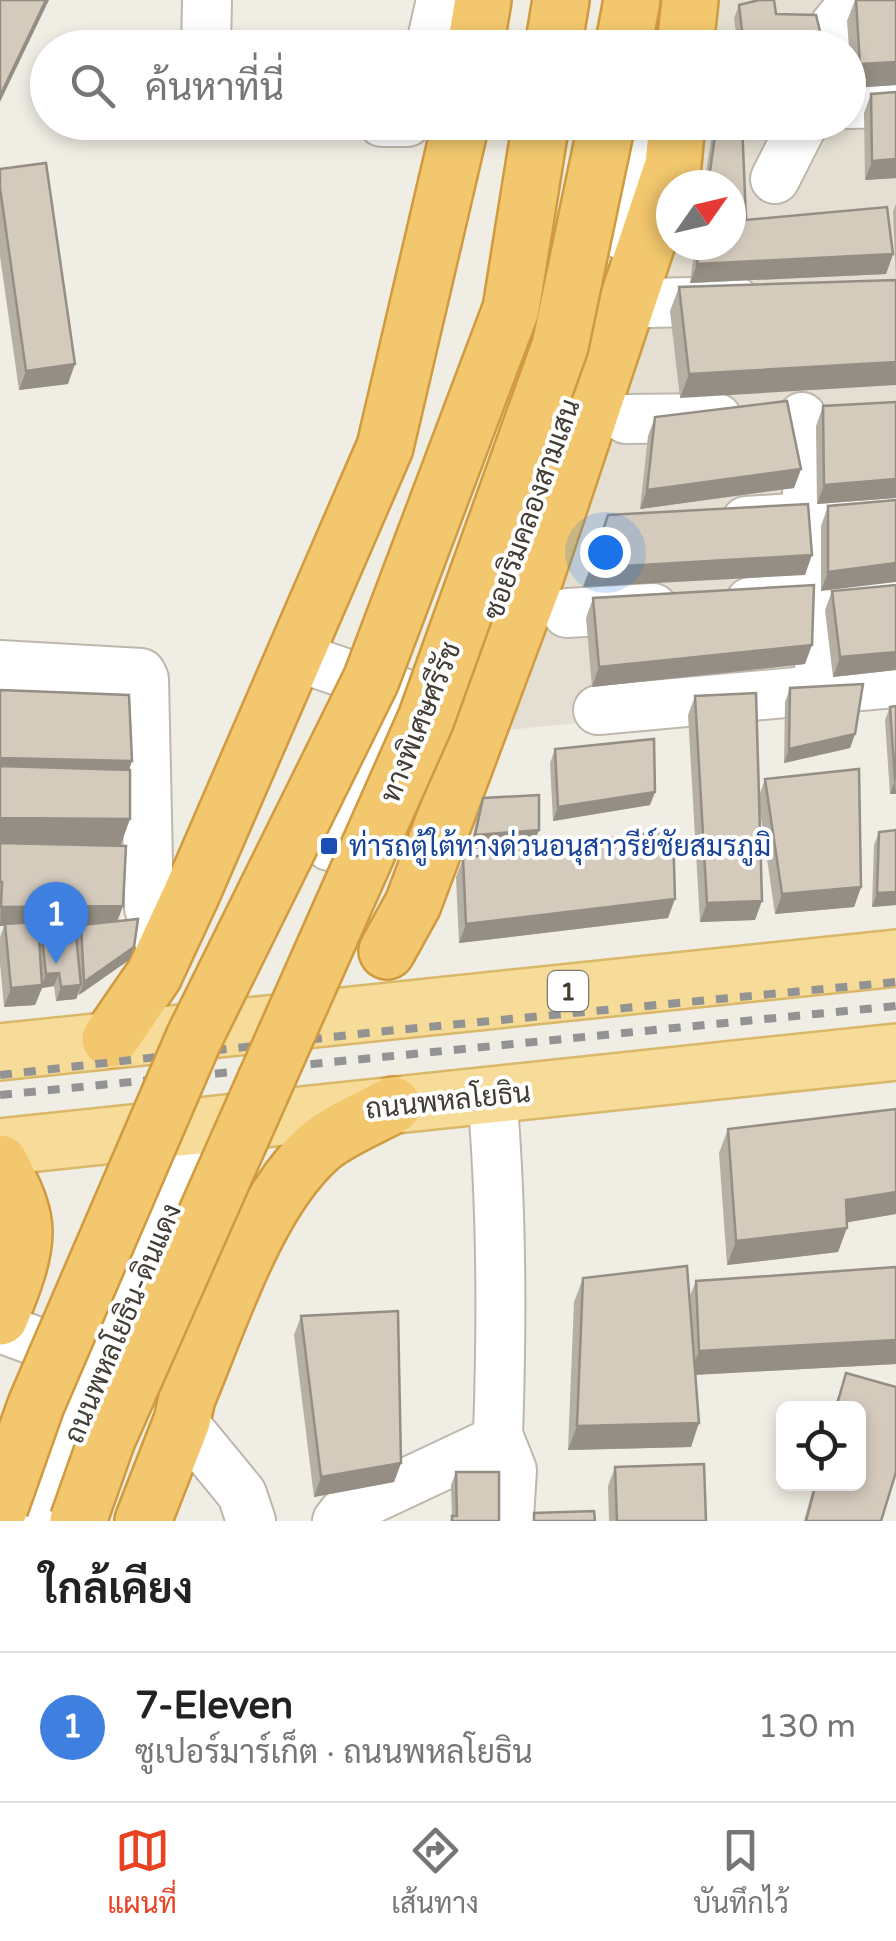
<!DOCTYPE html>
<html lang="th">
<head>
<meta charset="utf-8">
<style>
	:root { --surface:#fff; --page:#f2f2f2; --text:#222; --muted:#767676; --line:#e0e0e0; --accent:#e94223 }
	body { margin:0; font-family:"Varela Round",Sarabun,sans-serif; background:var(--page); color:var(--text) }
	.controls { position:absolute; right:30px; bottom:30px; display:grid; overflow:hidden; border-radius:15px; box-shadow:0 5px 15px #0003 }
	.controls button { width:90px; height:90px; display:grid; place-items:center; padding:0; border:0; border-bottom:2px solid var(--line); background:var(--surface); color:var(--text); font:50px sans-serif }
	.compass { position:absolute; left:656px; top:170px; width:90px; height:90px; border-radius:50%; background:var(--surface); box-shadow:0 5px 15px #0003; rotate:56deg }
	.you { position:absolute; left:605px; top:552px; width:35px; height:35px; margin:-25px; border:8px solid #fff; border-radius:50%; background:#1a73e8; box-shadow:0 0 0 15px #1a73e833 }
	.badge { display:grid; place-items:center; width:65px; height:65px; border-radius:50%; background:var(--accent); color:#fff; font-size:32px; font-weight:700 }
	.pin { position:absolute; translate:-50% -82px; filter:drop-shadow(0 2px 5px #0008) }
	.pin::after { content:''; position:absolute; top:52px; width:35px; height:30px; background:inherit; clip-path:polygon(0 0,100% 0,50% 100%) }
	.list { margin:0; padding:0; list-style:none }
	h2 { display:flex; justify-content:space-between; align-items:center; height:130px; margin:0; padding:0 40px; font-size:42px }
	h2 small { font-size:32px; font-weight:400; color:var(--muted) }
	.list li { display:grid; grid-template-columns:65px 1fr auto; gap:30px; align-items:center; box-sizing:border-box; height:150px; padding:0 40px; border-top:2px solid var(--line) }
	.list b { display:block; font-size:38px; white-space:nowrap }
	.list p { margin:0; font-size:32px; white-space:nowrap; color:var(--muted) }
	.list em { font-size:32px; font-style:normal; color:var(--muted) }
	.icon { flex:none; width:55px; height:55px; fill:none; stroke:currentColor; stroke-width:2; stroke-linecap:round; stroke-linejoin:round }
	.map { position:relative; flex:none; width:896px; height:1521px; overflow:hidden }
	.search { position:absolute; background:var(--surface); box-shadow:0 5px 15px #0003; left:30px; right:30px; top:30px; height:110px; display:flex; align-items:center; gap:25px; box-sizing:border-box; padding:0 35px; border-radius:55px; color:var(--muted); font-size:38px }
	.sheet { height:280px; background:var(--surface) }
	nav { display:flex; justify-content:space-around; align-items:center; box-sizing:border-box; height:140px; border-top:2px solid var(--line); background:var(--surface); font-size:28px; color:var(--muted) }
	nav a { display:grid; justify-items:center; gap:5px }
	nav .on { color:var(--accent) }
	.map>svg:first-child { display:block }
	.residential { fill:#e4dfd2; fill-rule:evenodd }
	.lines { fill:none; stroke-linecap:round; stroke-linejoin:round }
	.minor-casing { stroke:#beb7ab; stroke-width:52 }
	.major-casing { stroke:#d9b869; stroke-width:60 }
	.highway-casing { stroke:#d09b3e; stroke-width:60 }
	.minor { stroke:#fff; stroke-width:48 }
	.major { stroke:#f6dc98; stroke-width:55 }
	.highway { stroke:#f2c76d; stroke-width:55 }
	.rail { stroke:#939393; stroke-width:8; stroke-dasharray:12 12; stroke-linecap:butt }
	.highway-bridge-casing { stroke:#d09b3e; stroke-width:60; stroke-linecap:butt }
	.highway-bridge { stroke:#f2c76d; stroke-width:55 }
	.wall { fill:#b6afa3; fill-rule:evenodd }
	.shaded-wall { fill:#948e84 }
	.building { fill:#d4cbbd; stroke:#948e84; stroke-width:2.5 }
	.transit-dot { fill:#1a4fb4; stroke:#fff; stroke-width:4 }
	.labels { text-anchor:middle; stroke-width:8; stroke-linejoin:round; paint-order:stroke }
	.shield { fill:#fff; stroke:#7b7771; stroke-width:2.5 }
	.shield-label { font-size:25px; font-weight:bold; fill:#423d34 }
	.street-label { font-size:28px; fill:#423d34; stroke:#fff }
	.transit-label { font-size:28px; fill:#164399; stroke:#fff; text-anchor:start }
</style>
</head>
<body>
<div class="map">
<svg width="896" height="1521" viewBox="0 0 896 1521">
	<rect width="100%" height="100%" fill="#f0ede4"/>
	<!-- residential -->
	<path class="residential" d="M689,0h207v691l-397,40 169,-608 180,-1v-74l-167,-1zM671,185h60v60h-60z"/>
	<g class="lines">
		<defs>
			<g id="minor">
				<path d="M206,48l1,-48"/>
				<path d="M430,48l11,-48"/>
				<path d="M833,48l2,-23 10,-12 51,-4"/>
				<path d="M848,104l48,-1"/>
				<path d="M382,122h25"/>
				<path d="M775,179l29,-57"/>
				<path d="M622,235l22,-70 7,-43"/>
				<path d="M649,303l86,-2"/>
				<path d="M802,417l19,274"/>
				<path d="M626,419l91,-1"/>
				<path d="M746,521l150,-10"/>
				<path d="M750,602l146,-10"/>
				<path d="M567,613l86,-5"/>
				<path d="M295,656l163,56"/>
				<path d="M0,665l141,8 3,6 5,229 14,47"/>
				<path d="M598,710l298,-27"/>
				<path d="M329,846l69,-155"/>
				<path d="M0,1328l95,35"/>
				<path d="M182,1421l60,73 9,27"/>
				<path d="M498,1435l14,35 -3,47"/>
				<path d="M42,1521l163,-395"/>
				<path d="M337,1521l7,-9 149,-70 5,-7c4,-113 4,-227 -6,-340"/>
			</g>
			<g id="major">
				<path d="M0,1052l896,-94"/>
				<path d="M0,1147l896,-95"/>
			</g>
			<g id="highway">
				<path d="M475,48l8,-48"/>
				<path d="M553,48l8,-48"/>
				<path d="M623,48l9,-48"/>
				<path d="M685,48l5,-48"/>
				<path d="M387,951l26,-47 123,-329 137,-410 4,-43"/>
				<path d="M110,1039l44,-64 37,-80 194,-448 76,-325"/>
				<path d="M0,1163c10,21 24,45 24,69 0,27 -14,60 -24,85"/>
				<path d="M143,1521l39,-100 5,-23c33,-78 69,-195 132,-251 20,-17 51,-29 74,-42"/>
			</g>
		</defs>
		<!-- minor casing -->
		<use href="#minor" class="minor-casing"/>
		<!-- major casing -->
		<use href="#major" class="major-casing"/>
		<!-- highway casing -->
		<use href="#highway" class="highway-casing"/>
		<!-- minor -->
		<use href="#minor" class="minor"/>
		<!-- major -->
		<use href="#major" class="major"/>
		<!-- highway -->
		<use href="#highway" class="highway"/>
		<!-- rail -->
		<g class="rail">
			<path d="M0,1075l376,-43 520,-50"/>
			<path d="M0,1095l896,-89"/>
		</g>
		<defs>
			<g id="highway-bridge">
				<path d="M0,1507l36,-102 158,-367 177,-358 140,-371 30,-187"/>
				<path d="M78,1521l29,-82 319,-720 134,-373 47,-224"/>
			</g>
		</defs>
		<!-- highway-bridge casing -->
		<use href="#highway-bridge" class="highway-bridge-casing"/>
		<!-- highway-bridge -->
		<use href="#highway-bridge" class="highway-bridge"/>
	</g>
	<!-- wall -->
	<g class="wall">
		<path d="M855,0h41v85l-44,3 -5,-67z"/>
		<path d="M739,5l37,9 48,34h-86l-4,-30z"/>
		<path d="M871,94l25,84 -31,2 -1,-67z"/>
		<path d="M714,122h28l4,98 147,34 -7,20 -196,9 5,-38h36v-60h-27z"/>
		<path d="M0,169l68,215 -49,6 -19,-134z"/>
		<path d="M896,204v76l-3,-68z"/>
		<path d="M896,280l-216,118 -10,-87 9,-24z"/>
		<path d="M896,402v96l-79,6 -1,-78 7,-20z"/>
		<path d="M655,417l146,52 -7,19 -154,21 8,-73z"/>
		<path d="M896,500l-75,91v-65l7,-20z"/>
		<path d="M896,585v85l-63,7 -8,-67 7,-19z"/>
		<path d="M593,598l212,66 -213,23 -6,-69z"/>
		<path d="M790,688l65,46 -5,14 -66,15 1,-61z"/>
		<path d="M0,690l132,71 -3,9 -9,76 -2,75 16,26 -5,13 -50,35v-2l-3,6 -20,2 -2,-15 -12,2 -7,17 -31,2 -4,-43v-27l4,-11h-4zM38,926h43l-5,11 -35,-8 -2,7z"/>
		<path d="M695,696l64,100 6,-17 96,108 -7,20 -79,7 -16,-110 -4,116 -55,2 -12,-207z"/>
		<path d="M896,706v88h-6l-5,-74 5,-13z"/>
		<path d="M555,749l100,43 -5,13 -97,16 -3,-58z"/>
		<path d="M483,798l56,32 -5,13 -64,6 8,-37z"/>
		<path d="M879,832l17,73 -24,2 2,-62z"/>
		<path d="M463,858l205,60 -209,25 -3,-66z"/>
		<path d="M896,1109v105l-49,8 -9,30 -111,13 -8,-112 9,-24z"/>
		<path d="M583,1278l106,20 7,-17 200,83 -200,11 -5,72 -123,3 6,-148z"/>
		<path d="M301,1316l100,147 -7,19 -80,15 -20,-162z"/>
		<path d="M846,1373l50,14v85l-15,49h-77l10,-37h44v-76h-24z"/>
		<path d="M615,1467l91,54h-97l-1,-35z"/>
		<path d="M456,1472l43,49h-49l2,-5 -1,-31z"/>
	</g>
	<!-- shaded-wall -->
	<g class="shaded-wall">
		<path d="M46,0h3l-49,102v-6z"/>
		<path d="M896,62v23l-44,3 8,-24z"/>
		<path d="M896,159v19l-31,2 7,-19z"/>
		<path d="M893,254l-7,20 -196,9 7,-19z"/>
		<path d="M896,362v23l-216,13 9,-24z"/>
		<path d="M75,364l-7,20 -49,6 7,-19z"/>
		<path d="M801,469l-7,19 -154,21 7,-19z"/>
		<path d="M896,479v19l-79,6 7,-19z"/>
		<path d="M812,555l-7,20 -222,12 7,-19z"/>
		<path d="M896,563v19l-75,9 7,-19z"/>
		<path d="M812,645l-7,19 -213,23 7,-20z"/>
		<path d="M896,652v18l-63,7 7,-20z"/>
		<path d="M855,734l-5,14 -66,15 5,-14z"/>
		<path d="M0,758l132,3 -11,31 -121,-3z"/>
		<path d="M895,780l1,14h-6z"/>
		<path d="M655,792l-5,13 -97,16 5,-14z"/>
		<path d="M0,818l130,1 -11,31 -119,-1z"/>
		<path d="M539,830l-5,13 -64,6 5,-14z"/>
		<path d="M861,887l-7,20 -79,7 7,-20z"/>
		<path d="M896,892v13l-24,2 5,-14z"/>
		<path d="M675,899l-7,19 -209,25 7,-19z"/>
		<path d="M762,901l-7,19 -55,2 7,-19z"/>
		<path d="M123,906l-7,19 -116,1 1,-19z"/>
		<path d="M134,947l-5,13 -50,35 5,-13z"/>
		<path d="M59,973l-5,13 -12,2 -7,17 -31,2 7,-19 31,-3 4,-11z"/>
		<path d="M81,985l-5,14 -20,2 5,-14z"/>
		<path d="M896,1192v22l-58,10 8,-24z"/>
		<path d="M847,1228l-9,24 -111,13 9,-24z"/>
		<path d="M896,1340v24l-206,11 9,-24z"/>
		<path d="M699,1423l-8,24 -123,3 9,-24z"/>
		<path d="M401,1463l-7,19 -80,15 7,-20z"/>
	</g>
	<!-- building -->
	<g class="building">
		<path d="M0,0h46l-46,96z"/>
		<path d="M759,0h15l2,14 40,1 8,33h-80l-5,-43z"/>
		<path d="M856,0h40v62l-36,2z"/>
		<path d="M896,92v67l-24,2 -1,-67z"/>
		<path d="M717,122h25l4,98 141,-13 6,47 -196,10 3,-19h31v-60h-23z"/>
		<path d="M46,163l29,201 -49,7 -26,-183v-19z"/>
		<path d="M896,280v82l-207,12 -10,-87z"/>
		<path d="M787,401l14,68 -154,21 8,-73z"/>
		<path d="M896,402v77l-72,6 -1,-79z"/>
		<path d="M896,500v63l-68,9v-66z"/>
		<path d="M808,504l4,51 -222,13 18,-53z"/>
		<path d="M814,585l-2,60 -213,22 -6,-69z"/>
		<path d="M896,585v67l-56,5 -8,-66z"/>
		<path d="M863,684l-8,50 -66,15 1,-61z"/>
		<path d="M0,690l129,5 3,66 -132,-3z"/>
		<path d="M756,693l6,208 -55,2 -12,-207z"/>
		<path d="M896,706v74h-1l-5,-73z"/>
		<path d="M654,739l1,53 -97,15 -3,-58z"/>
		<path d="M0,766l130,4v49l-130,-1z"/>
		<path d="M859,769l2,118 -79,7 -17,-115z"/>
		<path d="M539,795v35l-64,5 8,-37z"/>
		<path d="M673,830l2,69 -209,25 -3,-66z"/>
		<path d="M896,830v62l-19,1 2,-61z"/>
		<path d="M0,843l126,3 -3,60 -122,1 1,-25h-2z"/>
		<path d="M138,919l-4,28 -50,35 -3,-57z"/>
		<path d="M38,922l4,63 -31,3 -6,-64z"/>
		<path d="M75,926l6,59 -20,2 -2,-14 -13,1 -5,-45z"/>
		<path d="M896,1109v83l-50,8 1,28 -111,13 -8,-112z"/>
		<path d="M687,1266l12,157 -122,3 6,-148z"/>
		<path d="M896,1267v73l-197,11 -3,-70z"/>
		<path d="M398,1311l3,152 -80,14 -20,-161z"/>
		<path d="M846,1373l50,14v85l-15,49h-75l10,-37h42v-76h-22z"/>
		<path d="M704,1464l2,57h-89l-2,-54z"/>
		<path d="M456,1472h43v49h-47v-5h5z"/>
		<path d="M594,1511l1,10h-61v-8z"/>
	</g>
	<!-- markers -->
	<rect class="transit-dot" x="319" y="836" width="20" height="20" rx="5"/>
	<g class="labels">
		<!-- shield labels -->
		<rect class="shield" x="548" y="971" width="40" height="40" rx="8"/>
		<g class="shield-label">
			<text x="568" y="1000">1</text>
		</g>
		<!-- street labels -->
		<g class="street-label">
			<text transform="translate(531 509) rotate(-70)" y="10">ซอยริมคลองสามเสน</text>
			<text transform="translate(420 722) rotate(-68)" y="10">ทางพิเศษศรีรัช</text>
			<text transform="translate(448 1100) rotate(-6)" y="10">ถนนพหลโยธิน</text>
			<text transform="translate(122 1323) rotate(-67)" y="10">ถนนพหลโยธิน-ดินแดง</text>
		</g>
		<!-- transit labels -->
		<g class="transit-label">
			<text x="349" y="856">ท่ารถตู้ใต้ทางด่วนอนุสาวรีย์ชัยสมรภูมิ</text>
		</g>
	</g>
</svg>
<div class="controls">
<button><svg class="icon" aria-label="locate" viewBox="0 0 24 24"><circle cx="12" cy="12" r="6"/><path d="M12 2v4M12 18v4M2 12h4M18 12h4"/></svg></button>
</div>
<svg class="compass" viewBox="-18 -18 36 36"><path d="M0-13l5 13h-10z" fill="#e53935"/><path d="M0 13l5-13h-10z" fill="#767676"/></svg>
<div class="you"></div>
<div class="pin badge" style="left:56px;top:964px;background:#3f7fe0">1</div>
<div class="search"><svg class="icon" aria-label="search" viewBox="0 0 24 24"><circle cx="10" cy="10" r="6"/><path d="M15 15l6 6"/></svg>ค้นหาที่นี่</div>
</div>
<section class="sheet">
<h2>ใกล้เคียง<small></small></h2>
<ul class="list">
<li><span class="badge" style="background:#3f7fe0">1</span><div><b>7-Eleven</b><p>ซูเปอร์มาร์เก็ต · ถนนพหลโยธิน</p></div><em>130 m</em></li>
</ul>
</section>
<nav>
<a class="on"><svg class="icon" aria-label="map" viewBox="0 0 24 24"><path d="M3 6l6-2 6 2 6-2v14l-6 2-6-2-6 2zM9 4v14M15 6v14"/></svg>แผนที่</a>
<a><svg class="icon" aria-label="directions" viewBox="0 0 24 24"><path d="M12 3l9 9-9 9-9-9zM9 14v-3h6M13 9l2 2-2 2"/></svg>เส้นทาง</a>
<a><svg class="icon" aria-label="saved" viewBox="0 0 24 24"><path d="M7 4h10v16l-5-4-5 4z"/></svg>บันทึกไว้</a>
</nav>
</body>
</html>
